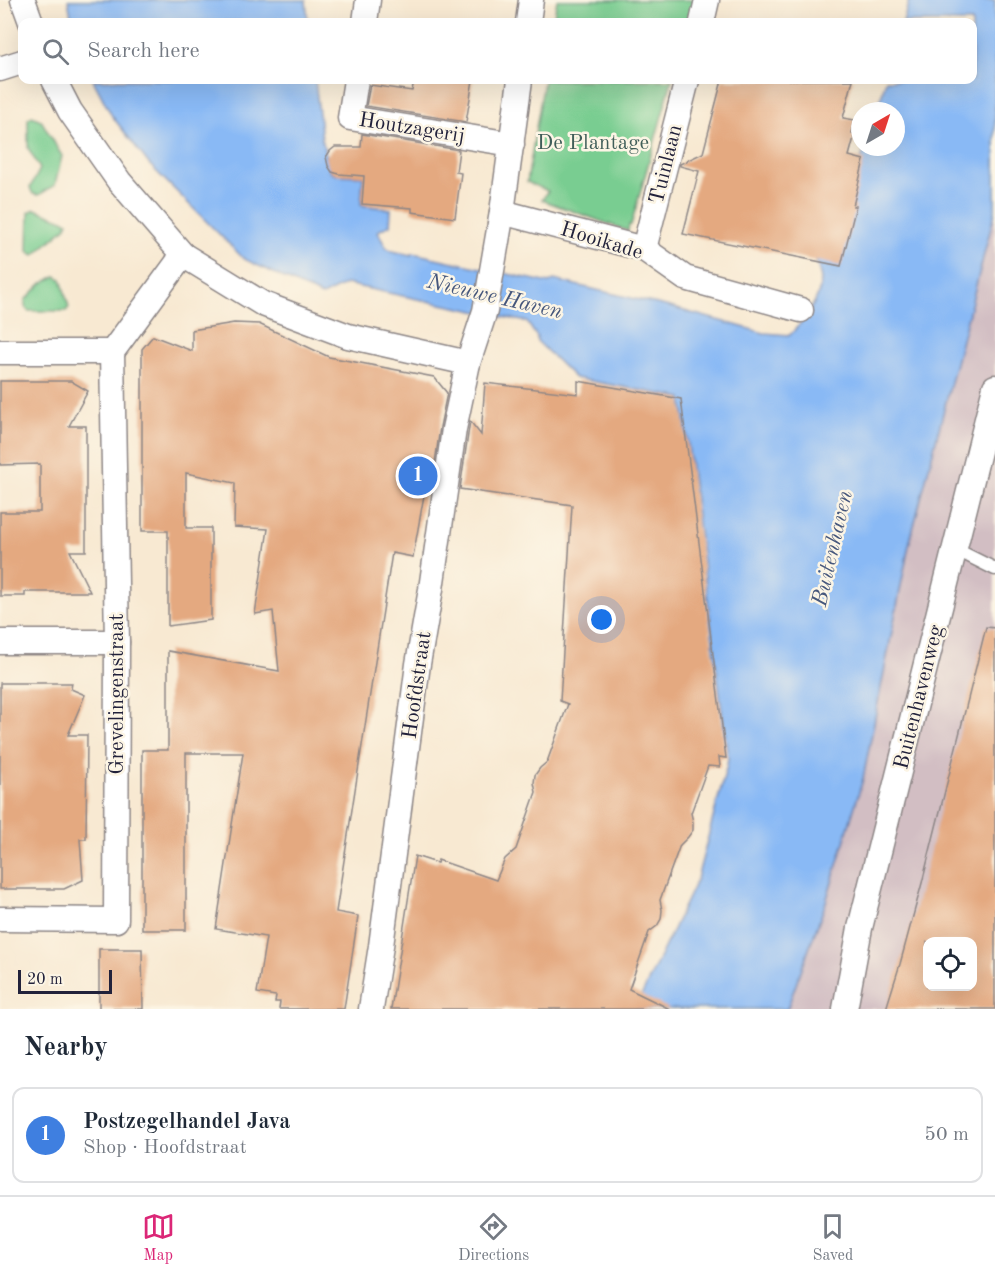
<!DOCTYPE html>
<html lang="en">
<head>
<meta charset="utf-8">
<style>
	:root { --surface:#fff; --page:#f2f2f3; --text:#1f2937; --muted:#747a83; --line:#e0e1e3; --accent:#db2777 }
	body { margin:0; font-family:"Old Standard TT",serif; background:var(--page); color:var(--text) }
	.controls { position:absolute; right:18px; bottom:18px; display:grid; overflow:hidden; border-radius:12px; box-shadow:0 6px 24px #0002 }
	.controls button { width:54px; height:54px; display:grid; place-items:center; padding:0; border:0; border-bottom:2px solid var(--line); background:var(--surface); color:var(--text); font:30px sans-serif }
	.compass { position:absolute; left:851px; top:102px; width:54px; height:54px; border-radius:50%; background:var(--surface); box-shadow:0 6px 24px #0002; rotate:39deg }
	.scale { position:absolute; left:18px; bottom:15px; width:94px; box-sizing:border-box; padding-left:6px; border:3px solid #22223b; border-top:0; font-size:16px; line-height:21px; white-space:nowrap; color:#22223b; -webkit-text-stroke:4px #fcf5e5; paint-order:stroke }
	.you { position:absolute; left:602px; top:620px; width:21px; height:21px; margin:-15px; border:4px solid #fff; border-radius:50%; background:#1a73e8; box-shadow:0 0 0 9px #1a73e833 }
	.badge { display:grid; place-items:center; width:39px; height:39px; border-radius:50%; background:var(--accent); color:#fff; font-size:20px; font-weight:700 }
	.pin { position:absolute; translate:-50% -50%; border:3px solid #fff; box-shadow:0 2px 6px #0006 }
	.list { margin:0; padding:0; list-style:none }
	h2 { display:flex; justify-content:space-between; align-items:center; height:78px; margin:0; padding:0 24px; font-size:26px }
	h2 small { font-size:20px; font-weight:400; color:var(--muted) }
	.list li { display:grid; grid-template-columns:39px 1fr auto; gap:18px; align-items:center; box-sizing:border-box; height:96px; margin:0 12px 12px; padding:0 12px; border:2px solid var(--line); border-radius:12px }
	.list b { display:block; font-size:22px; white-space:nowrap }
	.list p { margin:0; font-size:20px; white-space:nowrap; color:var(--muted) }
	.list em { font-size:20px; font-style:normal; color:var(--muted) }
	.icon { flex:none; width:33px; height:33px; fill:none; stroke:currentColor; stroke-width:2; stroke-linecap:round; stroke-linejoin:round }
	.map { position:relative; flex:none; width:995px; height:1009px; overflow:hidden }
	.search { position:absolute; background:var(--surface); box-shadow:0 6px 24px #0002; left:18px; right:18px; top:18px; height:66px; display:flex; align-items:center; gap:15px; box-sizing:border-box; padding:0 21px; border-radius:12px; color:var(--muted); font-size:22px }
	.sheet { height:186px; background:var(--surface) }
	nav { display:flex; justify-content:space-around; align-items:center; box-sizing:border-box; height:84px; border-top:2px solid var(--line); background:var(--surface); font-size:16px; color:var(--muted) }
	nav a { display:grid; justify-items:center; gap:3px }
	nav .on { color:var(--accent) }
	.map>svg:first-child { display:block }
	.industrial { fill:#d2bec3; fill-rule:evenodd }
	.green { fill:#79cd91; stroke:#4e7866; stroke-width:1.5 }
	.water { fill:#89b9f5; stroke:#566e98; stroke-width:1.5 }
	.building { fill:#e4a980; fill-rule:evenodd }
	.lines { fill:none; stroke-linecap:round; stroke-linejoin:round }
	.service-casing { stroke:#8d8686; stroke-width:15 }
	.minor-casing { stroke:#8d8686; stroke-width:27 }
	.service { stroke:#fff; stroke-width:12 }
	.minor { stroke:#fff; stroke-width:24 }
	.labels { text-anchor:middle; stroke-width:5; stroke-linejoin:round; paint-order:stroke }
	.street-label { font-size:21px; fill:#22223b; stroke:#fcf5e5 }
	.park-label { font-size:21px; fill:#405e59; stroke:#fcf5e5 }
	.water-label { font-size:22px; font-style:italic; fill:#46577c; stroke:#fcf5e5 }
</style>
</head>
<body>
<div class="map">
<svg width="995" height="1009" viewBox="0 0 995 1009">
	<rect width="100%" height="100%" fill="#fcf5e5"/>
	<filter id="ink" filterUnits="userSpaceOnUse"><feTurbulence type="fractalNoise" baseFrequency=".0167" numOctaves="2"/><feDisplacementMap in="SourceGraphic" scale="12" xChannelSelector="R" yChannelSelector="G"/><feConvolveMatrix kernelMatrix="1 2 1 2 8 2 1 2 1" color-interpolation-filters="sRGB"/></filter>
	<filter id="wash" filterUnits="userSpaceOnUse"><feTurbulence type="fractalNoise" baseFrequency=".008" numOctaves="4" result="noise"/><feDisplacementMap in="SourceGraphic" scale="24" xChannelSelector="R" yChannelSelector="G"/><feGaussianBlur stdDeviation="1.35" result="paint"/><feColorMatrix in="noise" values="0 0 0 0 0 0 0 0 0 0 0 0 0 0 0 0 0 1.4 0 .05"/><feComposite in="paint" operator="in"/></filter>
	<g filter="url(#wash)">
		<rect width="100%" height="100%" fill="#f8e9d2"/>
		<!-- industrial -->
		<path class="industrial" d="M995,0v1009h-292l269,-929v-58zM928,942h44v44h-44z"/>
		<!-- green -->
		<g class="green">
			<path d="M557,0h138l-6,22h-136z"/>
			<path d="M544,80h128l-41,145h-2l-1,6 -86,-31 6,-9 -21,-9z"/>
			<path d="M32,116l9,4 21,36 -7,29 -16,10 -6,-1 -3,-6 10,-19 -12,-21v-29z"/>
			<path d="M35,209l33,13 -3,6 -31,27 -6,-4 1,-39z"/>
			<path d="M56,276l5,3 8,28 -3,4h-38l-3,-4v-7l17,-17z"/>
		</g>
		<!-- water -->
		<g class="water">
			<path d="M68,0h238l2,22h-236z"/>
			<path d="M909,0h86v212l-86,333 -46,234 -38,126 -38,104h-152l62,-130 30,-114 1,-7 -46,-360 -107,-20 -38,-37v-4l-10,-15 -181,-38 -24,12 -78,-37 -95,-95 -37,-48 -19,-36h222l7,59 8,32 8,4 25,1 -2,29 30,4 -1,16 -12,6c9,23 11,19 33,24l2,-2 136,30 5,-3 116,27 94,26 26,2c13,-13 31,-37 31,-55 0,-6 -3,-13 -5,-19l35,-68 14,-46h31v-36h-19l9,-31h86v-58h-69z"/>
		</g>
		<g id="blocks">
			<!-- building -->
			<g class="building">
				<path d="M414,80h59l-7,42 -100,-16 4,-21 42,6z"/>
				<path d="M722,80h131l-10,38 12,2 -3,13 3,1 -6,22 15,4 -11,46h3l-15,60 -158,-32 16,-63 -19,-5v-2l23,-11z"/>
				<path d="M362,134l97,16 -3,22 5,1 -6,45 -43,-6v-4l-50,-4 2,-28 -25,-2 -7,-2 -4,-6 -2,-9 4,-6 5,-4h26z"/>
				<path d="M234,323l25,1 70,33 105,20 13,16 -7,34 -8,57h-6l-13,73 -21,-4 -56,359 22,4 -14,93h-65l1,-7h-5l1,-6 -19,-3 9,-56 -50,-8 27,-176h-57v177h-44v-180h26v-99l111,20 -6,-60 -18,3 13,-85 -34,-2 1,-44 -49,-10v55h25v92l-43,6v-95h-26v-182l11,-13 39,15v-21z"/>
				<path d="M0,381h71l17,10 -19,35h17v125h-16l20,41h-65v4h-25v-84h40v-48l-40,1z"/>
				<path d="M578,381l103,18 45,359 -7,-1 1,10 -12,-1 -17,47 2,9v8l-5,7 -8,8 -20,55 2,10 -1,9 -4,7 -8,6 -20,57 41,20h-279l24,-153 22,7 1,-3 58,20 9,-21 11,-10 20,-57 -2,-9 1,-8 5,-7 7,-6 21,-58 -8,-3 12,-196 -112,-16 10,-68 11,14 4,-52 93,11z"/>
				<path d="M986,627l9,1v381h-109l14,-45 22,-81zM927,942h45v45h-45z"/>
				<path d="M0,683h72l-1,6 14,6 -17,40h19l-1,104h-6l3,41 -19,9h-64z"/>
				<path d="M99,949h43l1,60h-44z"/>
			</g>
		</g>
	</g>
	<g filter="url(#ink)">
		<use href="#blocks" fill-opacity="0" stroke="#8d8686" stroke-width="1.5"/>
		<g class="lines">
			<defs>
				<path id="service" d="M955,549l40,20"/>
				<g id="minor">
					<path d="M23,0l8,22"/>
					<path d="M365,22l3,-22"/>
					<path d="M528,22l3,-22"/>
					<path d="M702,22l5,-22"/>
					<path d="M0,69l22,-7"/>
					<path d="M54,80l16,31 49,70 64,74 80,49 85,32 120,27"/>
					<path d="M356,80l-6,38 162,26"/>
					<path d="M502,212l142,37 41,29 116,32"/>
					<path d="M644,249l43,-169"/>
					<path d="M0,352h112"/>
					<path d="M112,352l71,-97"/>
					<path d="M0,642h117"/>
					<path d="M0,919l116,1 1,-278 -5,-290"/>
					<path d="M371,1009l10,-63 37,-282 13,-75 23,-160 14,-66 17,-52 17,-99 18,-132"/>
					<path d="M845,1009l15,-81 135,-541"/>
				</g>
			</defs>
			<!-- service casing -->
			<use href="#service" class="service-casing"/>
			<!-- minor casing -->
			<use href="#minor" class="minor-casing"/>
			<!-- service -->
			<use href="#service" class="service"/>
			<!-- minor -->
			<use href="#minor" class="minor"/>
		</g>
	</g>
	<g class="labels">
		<!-- street labels -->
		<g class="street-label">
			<text transform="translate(412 127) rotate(9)" y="7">Houtzagerij</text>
			<text transform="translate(665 164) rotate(-76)" y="7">Tuinlaan</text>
			<text transform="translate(602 240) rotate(17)" y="7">Hooikade</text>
			<text transform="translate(416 685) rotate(-82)" y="7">Hoofdstraat</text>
			<text transform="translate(116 694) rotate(-90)" y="7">Grevelingenstraat</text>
			<text transform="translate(918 697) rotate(-76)" y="7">Buitenhavenweg</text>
		</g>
		<!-- park labels -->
		<g class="park-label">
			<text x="593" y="149">De Plantage</text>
		</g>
		<!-- water labels -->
		<g class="water-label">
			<text transform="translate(495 295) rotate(13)" y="8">Nieuwe Haven</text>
			<text transform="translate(831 548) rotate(-77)" y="8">Buitenhaven</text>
		</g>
	</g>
</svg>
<div class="controls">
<button><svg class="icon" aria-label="locate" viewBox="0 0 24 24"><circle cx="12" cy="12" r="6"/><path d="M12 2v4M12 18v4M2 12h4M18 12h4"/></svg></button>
</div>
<svg class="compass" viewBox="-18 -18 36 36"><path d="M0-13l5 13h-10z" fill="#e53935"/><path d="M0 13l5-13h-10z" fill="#747a83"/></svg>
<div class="scale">20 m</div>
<div class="you"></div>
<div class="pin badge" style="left:418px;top:476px;background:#3f7fe0">1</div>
<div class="search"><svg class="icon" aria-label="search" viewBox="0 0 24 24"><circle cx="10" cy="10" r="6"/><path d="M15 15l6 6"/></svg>Search here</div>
</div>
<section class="sheet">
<h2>Nearby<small></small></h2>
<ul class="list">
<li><span class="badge" style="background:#3f7fe0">1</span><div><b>Postzegelhandel Java</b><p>Shop · Hoofdstraat</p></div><em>50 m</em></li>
</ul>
</section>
<nav>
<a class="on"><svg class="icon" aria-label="map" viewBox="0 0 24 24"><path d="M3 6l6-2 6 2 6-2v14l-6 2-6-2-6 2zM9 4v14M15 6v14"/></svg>Map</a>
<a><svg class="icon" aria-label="directions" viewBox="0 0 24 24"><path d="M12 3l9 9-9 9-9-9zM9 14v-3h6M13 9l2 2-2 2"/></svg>Directions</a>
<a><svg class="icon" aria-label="saved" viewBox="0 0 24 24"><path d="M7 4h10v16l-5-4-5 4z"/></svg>Saved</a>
</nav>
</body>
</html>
